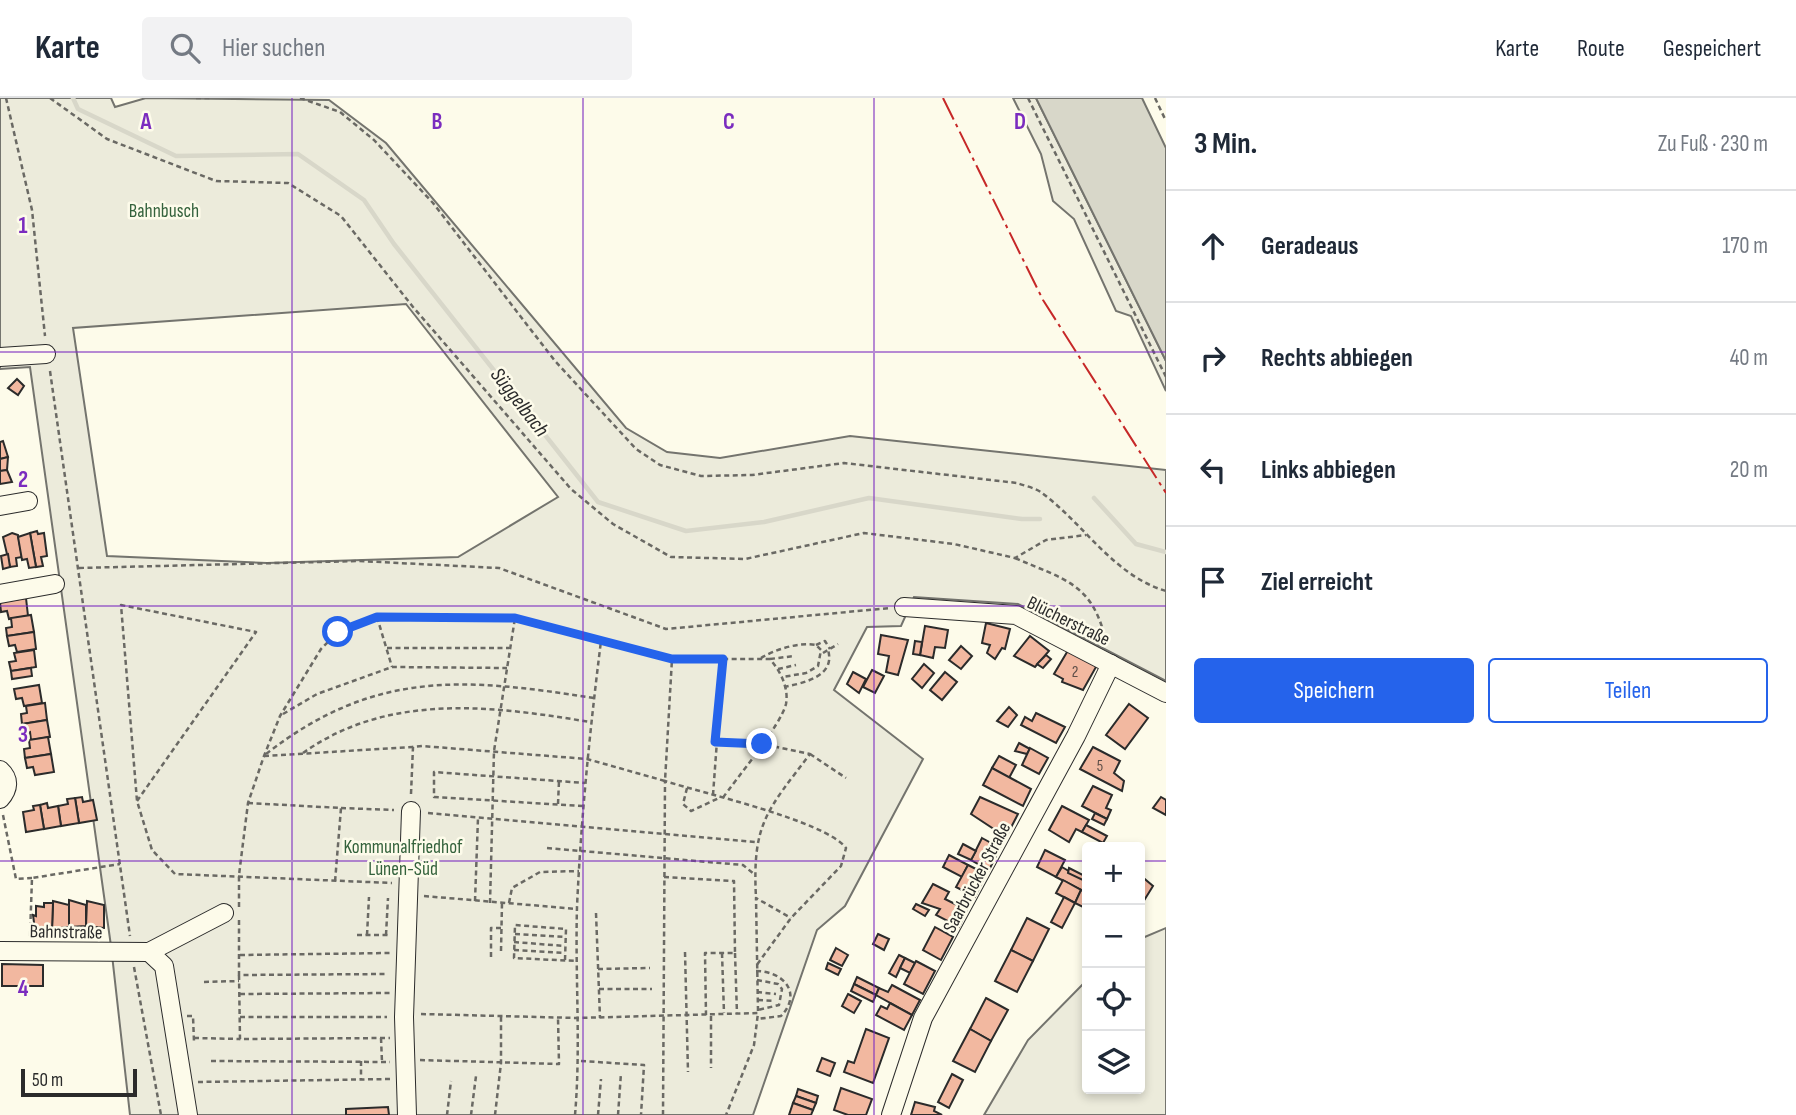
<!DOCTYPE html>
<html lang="de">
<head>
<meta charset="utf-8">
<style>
	:root { --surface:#fff; --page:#f2f2f3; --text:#1f2937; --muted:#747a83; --line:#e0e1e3; --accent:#2563eb }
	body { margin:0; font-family:"Sofia Sans Condensed",sans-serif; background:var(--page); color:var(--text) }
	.controls { position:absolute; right:21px; bottom:21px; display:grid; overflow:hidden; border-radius:7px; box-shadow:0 4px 10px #0003 }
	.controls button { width:63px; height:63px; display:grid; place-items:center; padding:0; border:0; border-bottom:2px solid var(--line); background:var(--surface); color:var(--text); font:35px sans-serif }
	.scale { position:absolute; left:21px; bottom:18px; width:116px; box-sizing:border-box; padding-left:7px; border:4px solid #2b2b2b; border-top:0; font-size:19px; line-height:24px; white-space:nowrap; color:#2b2b2b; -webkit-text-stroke:5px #fdfbea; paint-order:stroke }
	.stop { position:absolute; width:21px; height:21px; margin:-16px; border:5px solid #2563eb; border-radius:50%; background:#fff }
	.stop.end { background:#2563eb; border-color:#fff; box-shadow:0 2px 7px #0008 }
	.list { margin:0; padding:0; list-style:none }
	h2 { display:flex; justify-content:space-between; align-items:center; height:91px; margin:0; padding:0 28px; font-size:30px }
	h2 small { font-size:23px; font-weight:400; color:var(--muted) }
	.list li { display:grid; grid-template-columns:46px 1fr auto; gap:21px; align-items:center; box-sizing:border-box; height:112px; padding:0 28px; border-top:2px solid var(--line) }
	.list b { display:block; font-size:26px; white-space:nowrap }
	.list em { font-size:23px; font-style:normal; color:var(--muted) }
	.actions { display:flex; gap:14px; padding:21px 28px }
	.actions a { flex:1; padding:16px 0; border:2px solid var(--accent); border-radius:7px; text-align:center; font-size:24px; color:var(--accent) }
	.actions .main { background:var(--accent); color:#fff }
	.icon { flex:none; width:38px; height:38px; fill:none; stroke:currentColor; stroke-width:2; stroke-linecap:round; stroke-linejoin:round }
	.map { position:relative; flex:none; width:1166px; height:1017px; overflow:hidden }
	header { display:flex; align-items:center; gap:42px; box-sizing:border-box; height:98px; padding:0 35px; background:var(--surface); border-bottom:2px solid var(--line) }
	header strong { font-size:33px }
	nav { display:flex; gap:38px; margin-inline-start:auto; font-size:24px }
	.search { width:490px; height:63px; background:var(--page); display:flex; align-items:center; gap:18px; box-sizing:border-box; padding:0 24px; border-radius:7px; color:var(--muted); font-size:26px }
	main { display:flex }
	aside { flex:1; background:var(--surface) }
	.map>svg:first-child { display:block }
	.green { fill:#ecebdb; stroke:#74746e; stroke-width:2; fill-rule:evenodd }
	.water { fill:#d8d7c9; stroke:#74746e; stroke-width:2 }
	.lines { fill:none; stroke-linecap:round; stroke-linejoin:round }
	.stream { stroke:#d8d7c9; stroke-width:4.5 }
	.building { fill:#f2b8a0; stroke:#2b2b2b; stroke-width:2 }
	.minor-casing { stroke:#2b2b2b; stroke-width:20 }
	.path { stroke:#6a6964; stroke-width:2.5; stroke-dasharray:5 3.5; stroke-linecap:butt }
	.minor { stroke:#fdfbea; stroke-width:18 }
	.power { stroke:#c62828; stroke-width:2; stroke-dasharray:24 5 3.5 5; stroke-linecap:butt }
	.route { stroke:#2563eb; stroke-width:9 }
	.grid { fill:none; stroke:#7b2cbf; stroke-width:2; stroke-opacity:0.55 }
	.labels { text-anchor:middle; stroke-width:5; stroke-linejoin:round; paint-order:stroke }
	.number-label { font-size:16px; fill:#5d4e48 }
	.park-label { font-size:19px; fill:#34623c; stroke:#fdfbea }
	.street-label { font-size:19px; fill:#2b2b2b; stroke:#fdfbea }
	.water-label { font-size:21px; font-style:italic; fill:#2b2b2b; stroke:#fdfbea }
	.grid-label { font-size:23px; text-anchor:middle; font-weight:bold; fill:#7b2cbf; stroke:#fdfbea; stroke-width:5; stroke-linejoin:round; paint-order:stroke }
</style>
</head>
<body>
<header>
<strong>Karte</strong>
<div class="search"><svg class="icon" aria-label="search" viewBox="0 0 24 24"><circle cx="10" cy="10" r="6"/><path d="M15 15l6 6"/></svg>Hier suchen</div>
<nav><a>Karte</a><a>Route</a><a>Gespeichert</a></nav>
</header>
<main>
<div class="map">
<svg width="1166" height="1017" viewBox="0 0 1166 1017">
	<rect width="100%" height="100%" fill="#fdfbea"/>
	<!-- green -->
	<g class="green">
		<path d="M0,0h111l4,9 31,-9 183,2 57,43 240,285 41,24 53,6 130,-22 316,34v211l-148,-77 -104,-7 -13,29 -34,1 -33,63 89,69 -78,147 -28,24 -64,185h-623l-19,-169 -81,-579 -30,2zM406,206l152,193 -100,60 -191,6 -160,-7 -34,-228z"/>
		<path d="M1013,0h23l130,263v30l-35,-75 -15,-5 -42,-92 -21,-18 -12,-47z"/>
		<path d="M1166,830v187h-182l44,-75 59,-60v109h53v-150z"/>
	</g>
	<!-- water -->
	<path class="water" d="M1036,0h106l24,50v213z"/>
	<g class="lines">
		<!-- stream -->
		<g class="stream">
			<path d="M73,0l5,11 98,47 122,-2 66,46 30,44 204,258 88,29 78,-9 105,-24 153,21h18"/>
			<path d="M1094,400l42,46 30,8"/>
		</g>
	</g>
	<!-- building -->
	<g class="building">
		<path d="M17,281l7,7 -6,9 -10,-7z"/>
		<path d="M3,343l5,16 -8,2v-17z"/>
		<path d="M8,359l-1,13 -7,1v-12z"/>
		<path d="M7,372l5,12 -12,2v-13z"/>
		<path d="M37,433l1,3 6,-1 3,23 -6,1 2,9 -7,1 -6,-34z"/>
		<path d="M12,435l6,2 4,22 -6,1 1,8 -7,1 -7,-30z"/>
		<path d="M30,435l6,34 -7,1 -2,-9 -5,1 -4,-23z"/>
		<path d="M8,456l2,13 -7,2 -2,-13z"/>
		<path d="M26,500l2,18 -19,3 -2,-8 -6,1 -1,-10z"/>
		<path d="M31,517l3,17 -27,4 -1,-8 6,-1 -1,-9z"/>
		<path d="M986,525l24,6 -5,20 -3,-1 -7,11 -8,-6 3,-8 -8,-2z"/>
		<path d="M925,528l23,4 -3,18 -10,-1 -2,11 -13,-3z"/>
		<path d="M34,534l2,17 -19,3 -2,-7 -6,1 -2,-10z"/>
		<path d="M881,537l27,5 -10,35 -12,-3 3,-16 -11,-2z"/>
		<path d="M1030,538l19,15 -14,16 -21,-11z"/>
		<path d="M915,543l7,1 -2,13 -7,-1z"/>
		<path d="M961,548l11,10 -11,13 -12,-9z"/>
		<path d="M1070,549l23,12 3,8 -13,23 -21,-8 1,-3 -9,-5z"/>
		<path d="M34,552l2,17 -25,4 -2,-9 7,-1 -2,-8z"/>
		<path d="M1046,557l5,4 -8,9 -6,-4z"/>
		<path d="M924,566l10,9 -12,15 -10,-9z"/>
		<path d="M31,570l1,8 -20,3 -1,-8z"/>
		<path d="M872,572l12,6 -9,17 -12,-6z"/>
		<path d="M853,574l13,7 -7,14 -12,-9z"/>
		<path d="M945,574l12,10 -15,18 -12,-10z"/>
		<path d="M39,587l3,18 -18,3 -2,-8 -6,1 -2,-10z"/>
		<path d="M45,605l2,17 -25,4 -1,-10 6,-1 -1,-7z"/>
		<path d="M1129,606l19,14 -23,31 -19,-14z"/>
		<path d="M1009,609l8,8 -9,12 -11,-6z"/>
		<path d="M1036,615l29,14 -9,16 -35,-18 4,-8 7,4z"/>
		<path d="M47,622l3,17 -19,3 -1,-8 -6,1 -2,-9z"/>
		<path d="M48,639l3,17 -26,4 -1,-9 6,-1 -1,-8z"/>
		<path d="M1019,645l11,6 -3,5 -12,-3z"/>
		<path d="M1093,649l27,14 -6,12 10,8 -2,10 -42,-22z"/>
		<path d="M1030,650l18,10 -9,16 -17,-9z"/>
		<path d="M51,656l3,18 -19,3 -2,-8 -6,1 -2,-10z"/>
		<path d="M999,658l17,9 -7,13 -17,-10z"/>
		<path d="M992,670l39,21 -8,17 -40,-21z"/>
		<path d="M1093,688l19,9 -6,13 5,2 -4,9 -25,-13z"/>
		<path d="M82,699l1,5 10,-2 4,20 -18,3 -4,-25z"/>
		<path d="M980,699l38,17 -12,23 -35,-23z"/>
		<path d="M1161,699l5,3v15l-13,-7z"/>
		<path d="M75,700l4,25 -18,3 -3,-20 10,-2 -1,-5z"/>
		<path d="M47,705l1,5 10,-2 3,20 -17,3 -4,-24z"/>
		<path d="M40,707l4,24 -18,3 -3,-20 11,-2 -1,-4z"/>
		<path d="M1062,708l27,14 -7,12 -6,-3 -7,13 -20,-12z"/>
		<path d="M1095,715l12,6 -3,6 -12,-6z"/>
		<path d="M1086,727l21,11 -4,7 -21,-11z"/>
		<path d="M982,740l18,10 -11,22 -18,-10z"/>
		<path d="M963,746l13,7 -5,9 -13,-6z"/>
		<path d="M1045,752l20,10 -9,17 -19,-10z"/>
		<path d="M949,757l19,10 -6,12 -19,-10z"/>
		<path d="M968,767l18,9 -11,23 -19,-10z"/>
		<path d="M1062,769l25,15v11l-31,-16z"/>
		<path d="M1069,770l18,9v5l-19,-9z"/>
		<path d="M1140,777l13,11 -13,21z"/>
		<path d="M1063,782l18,10 -6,13 -19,-10z"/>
		<path d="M933,786l16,8 -4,7 22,11 -8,17 -23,-12 4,-6 -18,-6z"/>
		<path d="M1081,792l6,3v16l-12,-6z"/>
		<path d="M1064,799l11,6 -13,25 -11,-6z"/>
		<path d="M69,802l17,5v21l-17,1z"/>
		<path d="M53,803l16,4v22l-17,2z"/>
		<path d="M87,803l17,4v23l-18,-2z"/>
		<path d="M44,805h9l-1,26 -17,1 -2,-15 3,1v-10l8,1z"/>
		<path d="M916,806l13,6 -4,6 -12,-7z"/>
		<path d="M1027,820l22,11 -16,32 -22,-11z"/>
		<path d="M935,829l18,10 -12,23 -18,-10z"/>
		<path d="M878,836l11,5 -5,11 -11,-6z"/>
		<path d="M836,850l12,7 -6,11 -12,-6z"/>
		<path d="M1011,852l22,11 -16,31 -22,-11z"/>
		<path d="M899,857l6,3 -9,19 -7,-4z"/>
		<path d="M905,860l10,5 -5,10 -10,-5z"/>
		<path d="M916,863l19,10 -12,23 -19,-10z"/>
		<path d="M828,865l13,6 -3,6 -12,-6z"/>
		<path d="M2,866l41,1v21h-41z"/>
		<path d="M857,879l22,11 -3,7 -22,-11z"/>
		<path d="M854,886l22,11 -3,7 -22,-11z"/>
		<path d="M892,887l28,15 -8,15 -36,-20 3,-7 9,4z"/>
		<path d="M848,896l13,7 -7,12 -12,-7z"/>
		<path d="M986,900l22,12 -17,31 -21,-12z"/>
		<path d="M890,905l22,12 -8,15 -28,-15 5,-9 6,3z"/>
		<path d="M866,931l23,9 -16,45 -29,-11 4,-11 6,2z"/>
		<path d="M970,931l21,12 -16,31 -22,-11z"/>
		<path d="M822,960l13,5 -5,13 -13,-5z"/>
		<path d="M952,976l11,6 -14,28 -11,-6z"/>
		<path d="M841,990l31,11 -6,16h-18l-14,-5z"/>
		<path d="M798,991l20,7 -2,7 -20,-7z"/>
		<path d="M796,998l20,7 -3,7 -20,-7z"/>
		<path d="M915,1004l20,5 -1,4 8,4h-31z"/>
		<path d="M793,1005l20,7 -2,5h-22z"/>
		<path d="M388,1009l1,8h-43v-6z"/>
	</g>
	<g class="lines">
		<defs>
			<g id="minor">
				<path d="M0,259l46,-3"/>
				<path d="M0,408l28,-5"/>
				<path d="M0,496l55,-10"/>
				<path d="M904,509l112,8 150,78"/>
				<path d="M0,672c10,9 9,19 0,29"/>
				<path d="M0,853l149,1 75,-39"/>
				<path d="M149,854l15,14 24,149"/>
				<path d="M407,1017l-3,-98 7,-206"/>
				<path d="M891,1017l32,-97 153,-282 35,-72"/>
			</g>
		</defs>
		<!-- minor casing -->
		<use href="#minor" class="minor-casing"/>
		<!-- path -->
		<g class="path">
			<path d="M6,0l26,112 13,126"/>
			<path d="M50,0l57,41 109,42 72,2 53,33 72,91 158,182 42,35 58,33 74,2 119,-26 90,11 61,14 31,-18 40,-5"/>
			<path d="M196,0h15"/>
			<path d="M300,0l40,14 34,28 59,63 122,158 81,88 24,16 41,11 51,-1 92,-12 173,20c8,3 19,5 25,10 42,31 72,83 124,98"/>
			<path d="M1028,0l138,279"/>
			<path d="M1155,0l11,23"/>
			<path d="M50,273l80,565"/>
			<path d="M1015,460c50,22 78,25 91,84"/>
			<path d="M79,470l280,-7 140,7 167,61 224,-21"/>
			<path d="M377,519l15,50"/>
			<path d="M816,547l9,-4 5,8"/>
			<path d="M387,550h122"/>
			<path d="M823,555l15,-9"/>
			<path d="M761,560c15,-9 38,-16 55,-13l5,5 -3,16 -12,7 -23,4"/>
			<path d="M770,561l24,-3"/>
			<path d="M778,571l18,-4"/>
			<path d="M784,589c20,-4 52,-11 44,-37"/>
			<path d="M283,616l34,-20 75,-27 115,1"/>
			<path d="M715,644l47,2 48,10c-43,57 -58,69 -54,144"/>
			<path d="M303,655c86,-61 190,-47 287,-31"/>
			<path d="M266,656c109,-85 199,-76 328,-56"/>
			<path d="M810,656l36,24"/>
			<path d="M264,658l149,-9"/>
			<path d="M687,690l-4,16 8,7 28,-13"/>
			<path d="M411,696l2,-47 9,-1 165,13 78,22 7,-122h98c10,12 19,28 16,45 -5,21 -50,75 -64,95"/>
			<path d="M713,697l10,-136"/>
			<path d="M137,703l119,-169 -135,-27 16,196 15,49 23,24 217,9"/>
			<path d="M248,705l93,5 -6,74"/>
			<path d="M558,706l1,-23"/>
			<path d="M583,708l-149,-9v-25l151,11"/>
			<path d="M341,710l53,2"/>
			<path d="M428,715l328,29"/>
			<path d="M3,717l13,64 16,-1"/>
			<path d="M547,750l196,17 11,9"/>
			<path d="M664,779l70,4 1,72h-30l1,62"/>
			<path d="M424,798l153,13"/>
			<path d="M475,803l3,-83"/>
			<path d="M490,805l4,-152 21,-133 156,41"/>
			<path d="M509,805l3,-15 28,-16 39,-1"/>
			<path d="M239,809v-32l9,-72 16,-47 16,-40 41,-67 17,-17 39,-15 138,1"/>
			<path d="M596,815l4,105"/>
			<path d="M239,822v55l149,-1"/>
			<path d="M515,836l51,3"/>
			<path d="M357,837h32"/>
			<path d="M367,837l2,-38"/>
			<path d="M386,837l2,-37"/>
			<path d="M30,838l2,-58 88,-14"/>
			<path d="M514,844l51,4"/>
			<path d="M514,852l51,3"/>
			<path d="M501,853l1,-48"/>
			<path d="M685,854l3,120"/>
			<path d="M722,855l2,60"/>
			<path d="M735,855l2,61"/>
			<path d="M240,857l150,-2"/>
			<path d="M491,859v-29h11"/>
			<path d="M565,862l1,-31 -51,-4 -1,33 63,3"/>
			<path d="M134,869l27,148"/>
			<path d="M598,871l52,-1"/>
			<path d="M756,873c27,0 47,22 25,45l-24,3"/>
			<path d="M239,877l1,64 150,-1"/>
			<path d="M757,882l21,4 4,5 -3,16 -21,5"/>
			<path d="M204,884l35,-1"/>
			<path d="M599,891h53"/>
			<path d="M757,894l19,2"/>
			<path d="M240,896l150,-1"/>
			<path d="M758,902l16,1"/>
			<path d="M758,913l-2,-113 35,20"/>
			<path d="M421,916l156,4 181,-5 -4,32 -28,70"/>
			<path d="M187,918h6l1,26"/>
			<path d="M711,918v52"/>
			<path d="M240,919h147"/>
			<path d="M194,940l46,1"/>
			<path d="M381,940l1,24"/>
			<path d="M420,962l139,4 -1,-46"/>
			<path d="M211,963l179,1"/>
			<path d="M361,963v18"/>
			<path d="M581,963l63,4 -3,50"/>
			<path d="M198,984l193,-3"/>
			<path d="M447,1017l4,-34"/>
			<path d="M471,1017l5,-39"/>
			<path d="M495,1017l6,-52v-48"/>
			<path d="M575,1017c6,-69 0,-139 2,-208 4,-89 13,-178 24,-266"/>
			<path d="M598,1017l3,-36"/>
			<path d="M618,1017l3,-42"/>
			<path d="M663,1017l2,-334c37,12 161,40 181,67l-5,18 -50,52 -35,48"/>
		</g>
		<!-- minor -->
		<use href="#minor" class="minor"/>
		<!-- power -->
		<path class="power" d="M943,0l100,202 123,193"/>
	</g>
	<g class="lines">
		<!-- route -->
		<path class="route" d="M338,534l39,-15 138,1 157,41h51l-8,83 47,2"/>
	</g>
	<!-- grid -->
	<path class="grid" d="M292,0v1017M583,0v1017M874,0v1017M0,254h1166M0,508h1166M0,763h1087M1140,763h26"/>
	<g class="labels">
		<!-- number labels -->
		<g class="number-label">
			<text x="1075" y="579">2</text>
			<text x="1100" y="673">5</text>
		</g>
		<!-- park labels -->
		<g class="park-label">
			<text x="164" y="119">Bahnbusch</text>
			<text x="403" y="755">Kommunalfriedhof<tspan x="403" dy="22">Lünen-Süd</tspan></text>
		</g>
		<!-- street labels -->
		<g class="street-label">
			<text transform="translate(1069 522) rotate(26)" y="7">Blücherstraße</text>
			<text transform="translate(976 779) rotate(-62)" y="7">Saarbrücker Straße</text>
			<text transform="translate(66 833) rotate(1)" y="7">Bahnstraße</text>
		</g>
		<!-- water labels -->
		<g class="water-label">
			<text transform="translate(520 304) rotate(52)" y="7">Süggelbach</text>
		</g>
	</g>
	<g class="grid-label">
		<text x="146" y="31">A</text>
		<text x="437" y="31">B</text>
		<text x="729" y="31">C</text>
		<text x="1020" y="31">D</text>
		<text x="23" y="135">1</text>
		<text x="23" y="389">2</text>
		<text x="23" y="644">3</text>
		<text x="23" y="898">4</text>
	</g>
</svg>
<div class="controls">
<button>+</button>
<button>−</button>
<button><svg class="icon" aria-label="locate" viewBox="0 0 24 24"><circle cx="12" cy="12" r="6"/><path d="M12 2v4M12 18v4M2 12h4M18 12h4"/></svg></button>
<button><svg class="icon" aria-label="layers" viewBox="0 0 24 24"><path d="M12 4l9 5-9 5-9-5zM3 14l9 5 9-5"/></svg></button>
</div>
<div class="scale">50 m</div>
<div class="stop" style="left:338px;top:534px"></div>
<div class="stop end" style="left:762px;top:646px"></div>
</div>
<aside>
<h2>3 Min.<small>Zu Fuß · 230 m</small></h2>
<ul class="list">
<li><svg class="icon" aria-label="ahead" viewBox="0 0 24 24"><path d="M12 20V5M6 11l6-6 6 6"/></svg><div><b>Geradeaus</b></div><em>170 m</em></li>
<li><svg class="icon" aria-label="right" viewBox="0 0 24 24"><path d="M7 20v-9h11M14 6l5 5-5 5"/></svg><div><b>Rechts abbiegen</b></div><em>40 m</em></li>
<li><svg class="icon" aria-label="left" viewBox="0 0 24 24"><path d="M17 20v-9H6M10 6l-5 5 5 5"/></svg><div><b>Links abbiegen</b></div><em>20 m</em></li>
<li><svg class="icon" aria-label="arrive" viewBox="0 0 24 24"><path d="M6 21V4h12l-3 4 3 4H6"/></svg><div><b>Ziel erreicht</b></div></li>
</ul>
<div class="actions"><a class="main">Speichern</a><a>Teilen</a></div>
</aside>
</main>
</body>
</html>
